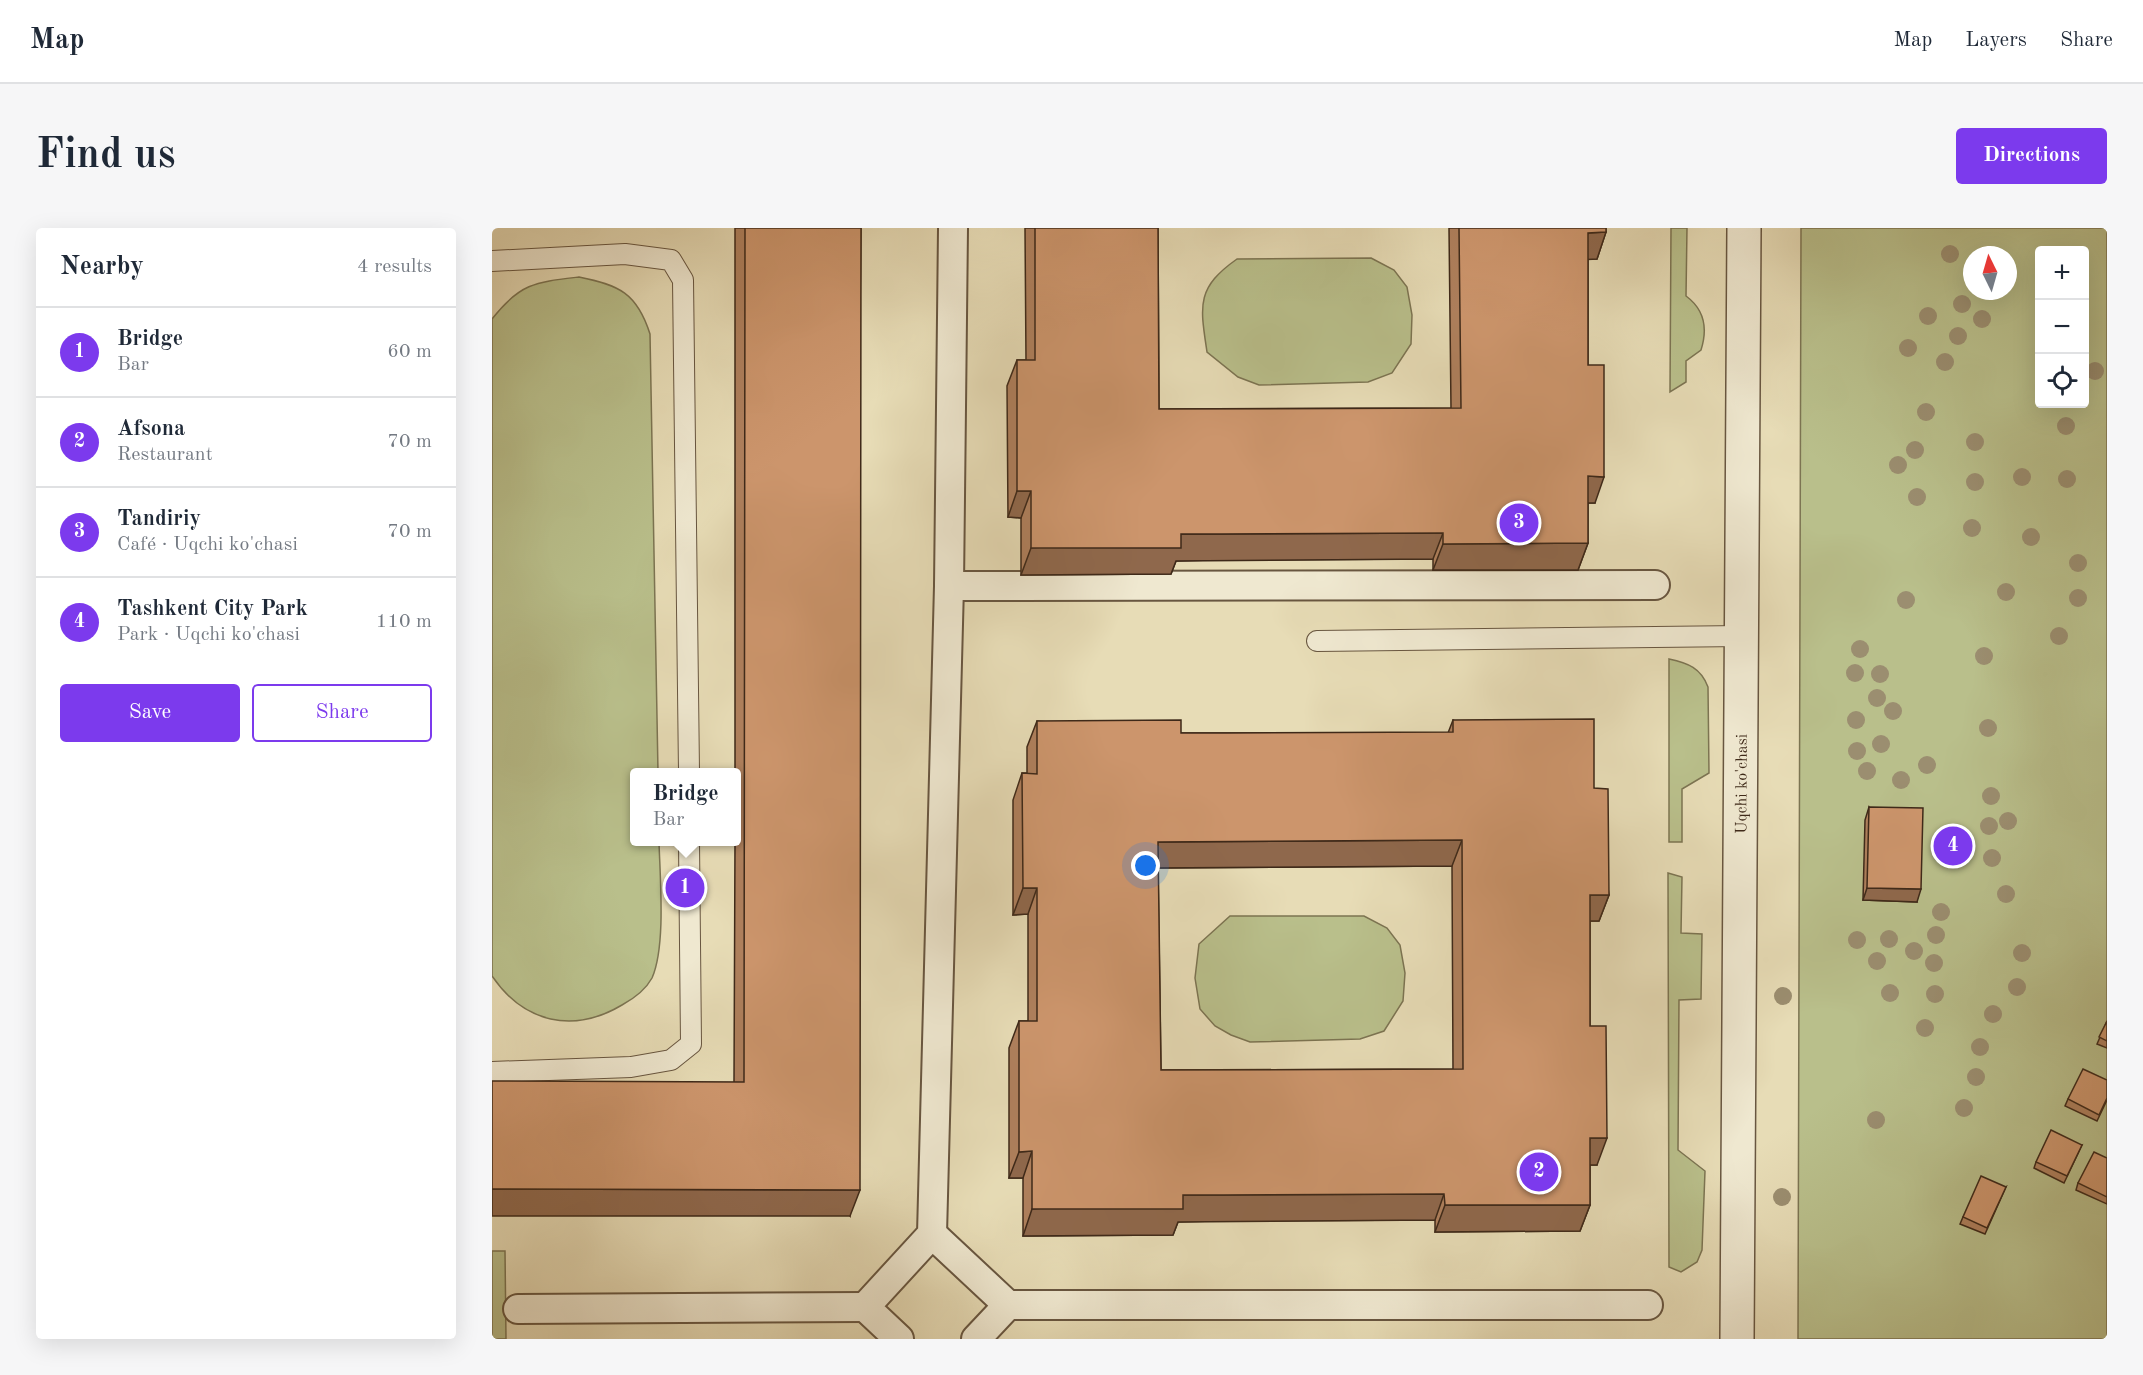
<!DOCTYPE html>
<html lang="en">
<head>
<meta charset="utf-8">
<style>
	:root { --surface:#fff; --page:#f6f6f7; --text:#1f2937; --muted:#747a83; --line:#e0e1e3; --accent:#7c3aed }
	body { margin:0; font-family:"Old Standard TT",serif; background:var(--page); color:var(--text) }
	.controls { position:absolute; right:18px; top:18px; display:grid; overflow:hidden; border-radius:6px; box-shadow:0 6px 24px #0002 }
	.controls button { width:54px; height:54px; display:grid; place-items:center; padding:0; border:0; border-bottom:2px solid var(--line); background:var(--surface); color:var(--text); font:30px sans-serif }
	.compass { position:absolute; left:1471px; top:18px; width:54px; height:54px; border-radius:50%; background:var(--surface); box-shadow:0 6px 24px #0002; rotate:355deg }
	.you { position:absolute; left:654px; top:638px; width:21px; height:21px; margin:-15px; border:4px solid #fff; border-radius:50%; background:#1a73e8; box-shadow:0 0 0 9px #1a73e833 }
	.badge { display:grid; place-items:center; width:39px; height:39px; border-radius:50%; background:var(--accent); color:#fff; font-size:20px; font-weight:700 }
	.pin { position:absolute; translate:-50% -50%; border:3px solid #fff; box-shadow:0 2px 6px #0006 }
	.popup { position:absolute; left:138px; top:540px; width:111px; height:78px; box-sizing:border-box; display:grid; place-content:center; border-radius:6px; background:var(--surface); filter:drop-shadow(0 2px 4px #0005); font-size:20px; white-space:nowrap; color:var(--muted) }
	.popup b { font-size:22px; color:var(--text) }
	.popup::after { content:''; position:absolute; left:50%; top:100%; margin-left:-12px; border:12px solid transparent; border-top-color:var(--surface) }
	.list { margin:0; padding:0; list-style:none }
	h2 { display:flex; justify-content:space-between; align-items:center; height:78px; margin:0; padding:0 24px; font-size:26px }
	h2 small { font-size:20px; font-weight:400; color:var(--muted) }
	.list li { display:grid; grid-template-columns:39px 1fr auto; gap:18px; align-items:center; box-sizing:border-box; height:90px; padding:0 24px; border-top:2px solid var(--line) }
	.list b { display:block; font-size:22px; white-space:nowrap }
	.list p { margin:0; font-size:20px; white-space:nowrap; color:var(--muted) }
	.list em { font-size:20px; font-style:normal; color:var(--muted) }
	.actions { display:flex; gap:12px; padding:18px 24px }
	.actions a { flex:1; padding:14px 0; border:2px solid var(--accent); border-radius:6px; text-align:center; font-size:21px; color:var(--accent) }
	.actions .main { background:var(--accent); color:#fff }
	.icon { flex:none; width:33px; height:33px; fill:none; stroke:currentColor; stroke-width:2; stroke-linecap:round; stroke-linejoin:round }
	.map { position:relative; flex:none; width:1615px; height:1111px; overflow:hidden; border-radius:6px }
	header { display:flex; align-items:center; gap:36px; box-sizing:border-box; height:84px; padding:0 30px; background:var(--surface); border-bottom:2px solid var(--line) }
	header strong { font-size:28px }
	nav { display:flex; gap:33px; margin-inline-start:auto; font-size:21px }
	.intro { display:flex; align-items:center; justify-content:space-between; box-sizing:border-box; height:144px; padding:0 36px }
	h1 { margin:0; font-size:42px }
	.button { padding:15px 27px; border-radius:6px; background:var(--accent); color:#fff; font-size:21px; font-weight:700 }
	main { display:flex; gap:36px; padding:0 36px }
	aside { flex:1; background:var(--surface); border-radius:6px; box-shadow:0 6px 24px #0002 }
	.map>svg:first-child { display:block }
	.green { fill:#b9bf8b; stroke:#7c7452; stroke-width:1.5; fill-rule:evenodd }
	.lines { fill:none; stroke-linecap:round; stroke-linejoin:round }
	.service-casing { stroke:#685640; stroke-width:22 }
	.pedestrian-casing { stroke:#685640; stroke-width:32 }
	.minor-casing { stroke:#685640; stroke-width:36 }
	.service { stroke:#efe8d0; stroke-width:20 }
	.pedestrian { stroke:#efe8d0; stroke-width:28 }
	.minor { stroke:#efe8d0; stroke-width:33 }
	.tree { fill:#9b8e70 }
	.wall { fill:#af805d; stroke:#3e2919; stroke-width:1.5; fill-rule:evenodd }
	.shaded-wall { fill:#8f684c; stroke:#3e2919; stroke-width:1.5 }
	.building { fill:#cc956c; stroke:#3e2919; stroke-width:1.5; fill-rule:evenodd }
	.labels { text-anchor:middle; stroke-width:4.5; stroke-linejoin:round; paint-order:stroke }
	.street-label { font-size:16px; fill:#3e2919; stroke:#efe8d0 }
</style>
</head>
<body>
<header>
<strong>Map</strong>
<nav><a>Map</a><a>Layers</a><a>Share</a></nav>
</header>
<div class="intro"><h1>Find us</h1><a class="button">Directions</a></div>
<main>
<aside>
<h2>Nearby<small>4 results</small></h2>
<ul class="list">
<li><span class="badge">1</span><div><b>Bridge</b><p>Bar</p></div><em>60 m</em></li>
<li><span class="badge">2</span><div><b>Afsona</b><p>Restaurant</p></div><em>70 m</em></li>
<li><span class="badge">3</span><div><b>Tandiriy</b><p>Café · Uqchi ko'chasi</p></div><em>70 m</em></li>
<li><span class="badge">4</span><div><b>Tashkent City Park</b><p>Park · Uqchi ko'chasi</p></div><em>110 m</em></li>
</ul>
<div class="actions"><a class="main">Save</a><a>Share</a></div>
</aside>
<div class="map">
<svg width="1615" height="1111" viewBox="0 0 1615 1111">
	<rect width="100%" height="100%" fill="#e7dcb6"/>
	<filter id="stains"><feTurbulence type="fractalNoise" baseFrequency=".00333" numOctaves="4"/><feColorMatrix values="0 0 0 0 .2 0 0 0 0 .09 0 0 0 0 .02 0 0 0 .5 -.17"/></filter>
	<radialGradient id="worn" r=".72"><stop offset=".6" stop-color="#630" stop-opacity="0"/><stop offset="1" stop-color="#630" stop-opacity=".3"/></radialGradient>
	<!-- green -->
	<g class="green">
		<path d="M1179,0h16l-1,68c19,14 22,32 15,54l-15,11v21l-16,10z"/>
		<path d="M1309,0h306v1111h-309zM1548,22h44v154h-44zM1480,27h36v36h-36z"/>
		<path d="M879,30l23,12 13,17 5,28 -1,29 -19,29 -24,9 -109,3 -21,-8 -31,-25c-7,-47 -11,-64 30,-93z"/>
		<path d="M87,49c40,8 58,16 71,57l8,438h-24v70h25c1,36 7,104 -7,136 -6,11 -19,21 -30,27 -49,29 -98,18 -130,-29v-657c28,-36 44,-37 87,-42z"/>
		<path d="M1177,431c19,4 32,9 39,28l1,86 -27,16v53h-13z"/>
		<path d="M1176,645l14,4 -1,56 21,1 -1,65 -22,1 -1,150 27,21 -3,79 -5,12 -16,10 -12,-5z"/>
		<path d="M738,688h134l23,12 13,17 5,28 -2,28 -19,30 -24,8 -110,3 -19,-7 -16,-9 -15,-17 -5,-31 4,-34z"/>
		<path d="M0,1023h13l1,88h-14z"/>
	</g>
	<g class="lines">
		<defs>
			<g id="service">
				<path d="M0,33l133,-7 46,6 12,20 6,492"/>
				<path d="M825,413l425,-5"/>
				<path d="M0,844l139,-5 40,-7 20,-16 -2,-202"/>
			</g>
			<g id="pedestrian">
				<path d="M457,358l706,-1"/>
				<path d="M440,1006l76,71 -32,34"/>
				<path d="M516,1077h640"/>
				<path d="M26,1081l347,-2"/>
				<path d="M407,1111l-34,-32 67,-73 17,-648 4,-358"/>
			</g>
			<g id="minor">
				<path id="s1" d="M1245,1111l7,-1111"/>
			</g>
		</defs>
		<!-- service casing -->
		<use href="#service" class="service-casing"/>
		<!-- pedestrian casing -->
		<use href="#pedestrian" class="pedestrian-casing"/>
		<!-- minor casing -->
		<use href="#minor" class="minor-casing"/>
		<!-- service -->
		<use href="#service" class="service"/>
		<!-- pedestrian -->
		<use href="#pedestrian" class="pedestrian"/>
		<!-- minor -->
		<use href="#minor" class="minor"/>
	</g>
	<!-- trees -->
	<g class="tree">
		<circle cx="1458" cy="26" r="9"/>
		<circle cx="1470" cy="76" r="9"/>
		<circle cx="1436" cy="88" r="9"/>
		<circle cx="1490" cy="91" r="9"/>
		<circle cx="1466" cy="108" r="9"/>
		<circle cx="1416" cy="120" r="9"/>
		<circle cx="1453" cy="134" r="9"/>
		<circle cx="1603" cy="143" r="9"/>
		<circle cx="1434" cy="184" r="9"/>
		<circle cx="1574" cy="198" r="9"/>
		<circle cx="1483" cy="214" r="9"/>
		<circle cx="1423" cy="222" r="9"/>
		<circle cx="1406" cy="237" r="9"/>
		<circle cx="1530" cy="249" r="9"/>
		<circle cx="1575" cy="251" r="9"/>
		<circle cx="1483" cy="254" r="9"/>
		<circle cx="1425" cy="269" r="9"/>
		<circle cx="1480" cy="300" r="9"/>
		<circle cx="1539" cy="309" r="9"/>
		<circle cx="1586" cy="335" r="9"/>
		<circle cx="1514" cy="364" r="9"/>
		<circle cx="1586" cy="370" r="9"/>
		<circle cx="1414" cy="372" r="9"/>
		<circle cx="1567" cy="408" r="9"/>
		<circle cx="1368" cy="421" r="9"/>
		<circle cx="1492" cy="428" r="9"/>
		<circle cx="1363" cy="445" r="9"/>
		<circle cx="1388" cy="446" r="9"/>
		<circle cx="1385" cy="470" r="9"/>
		<circle cx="1401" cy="483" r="9"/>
		<circle cx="1364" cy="492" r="9"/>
		<circle cx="1496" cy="500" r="9"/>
		<circle cx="1389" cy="516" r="9"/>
		<circle cx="1365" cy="523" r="9"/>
		<circle cx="1435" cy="537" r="9"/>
		<circle cx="1375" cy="543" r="9"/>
		<circle cx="1409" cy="552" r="9"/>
		<circle cx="1499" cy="568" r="9"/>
		<circle cx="1516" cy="593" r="9"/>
		<circle cx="1497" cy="598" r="9"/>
		<circle cx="1500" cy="630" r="9"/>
		<circle cx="1514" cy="666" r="9"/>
		<circle cx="1449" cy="684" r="9"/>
		<circle cx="1444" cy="707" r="9"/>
		<circle cx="1397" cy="711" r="9"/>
		<circle cx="1365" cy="712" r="9"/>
		<circle cx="1422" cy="723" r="9"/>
		<circle cx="1530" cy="725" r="9"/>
		<circle cx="1385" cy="733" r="9"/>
		<circle cx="1442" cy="735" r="9"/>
		<circle cx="1525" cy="759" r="9"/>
		<circle cx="1398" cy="765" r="9"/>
		<circle cx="1443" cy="766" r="9"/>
		<circle cx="1291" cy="768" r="9"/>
		<circle cx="1501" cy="786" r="9"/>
		<circle cx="1433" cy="800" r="9"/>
		<circle cx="1488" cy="819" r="9"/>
		<circle cx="1484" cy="849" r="9"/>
		<circle cx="1472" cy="880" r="9"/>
		<circle cx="1384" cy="892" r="9"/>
		<circle cx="1290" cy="969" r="9"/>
	</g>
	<!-- wall -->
	<g class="wall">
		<path d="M243,0h126l-11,988 -116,-134 1,-240h1v-70h-1z"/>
		<path d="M533,0h133l1,181 292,-1 -2,-180h157v4l-9,27h-9v106l7,138h-7v40l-10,27h-145v-11l-221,1 -36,1 -5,13 -150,1v-57l-13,-1 -1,-131 10,-26h9z"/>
		<path d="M961,492l141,68 15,107 -10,26h-9v105l7,139h-7v40l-10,26 -145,1v-12l-221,1 -36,1 -5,13 -150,1v-58h-14v-130l10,-27h9v-107l-15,1v-115l9,-27h5v-26l10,-26 144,12h267zM960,638l1,203 -292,1 -3,-202z"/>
		<path d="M1377,579l48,95 -54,-2 2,-80z"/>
		<path d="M1615,793v27l-10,-4z"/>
		<path d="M1615,852v20l-10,21 -32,-15 3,-7z"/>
		<path d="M1590,917l-18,38 -30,-15 2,-6z"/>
		<path d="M1615,930v46l-31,-14 2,-7z"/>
		<path d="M1514,959l-21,47 -25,-10 3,-7z"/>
	</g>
	<!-- shaded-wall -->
	<g class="shaded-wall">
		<path d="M1114,4l-9,27 -19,1 10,-27z"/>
		<path d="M1096,248l16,1 -9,26h-17z"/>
		<path d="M525,263h14l-10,27 -13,-1z"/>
		<path d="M951,305l-10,26 -257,2 -5,13 -150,1 10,-27 150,-14z"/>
		<path d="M1096,315l-10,27h-145l10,-26z"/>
		<path d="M970,612l-10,26 -304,2 10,-26z"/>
		<path d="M531,660h14l-9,26 -15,1z"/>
		<path d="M1375,660l54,1 -4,13 -54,-2z"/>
		<path d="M1098,667h19l-10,26h-18z"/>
		<path d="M1098,910h17l-10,27h-17z"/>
		<path d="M540,923l-9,27h-14l10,-26z"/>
		<path d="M0,961l368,1 -10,26h-358z"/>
		<path d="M952,966l-9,26 -257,2 -5,13 -150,1 9,-27 151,-14z"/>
		<path d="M953,977h145l-10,26 -145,1z"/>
	</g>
	<!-- building -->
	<g class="building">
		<path d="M253,0h116l-1,962 -368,-1v-108l252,1z"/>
		<path d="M543,0h123l1,181 302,-1 -2,-180h147v4l-18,1v132h16v112l-16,-1v67l-145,1v-11l-221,1h-41v14h-150v-57h-14v-131h18z"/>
		<path d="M1102,491v69l14,1 1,106h-19v131h16l1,112h-17v67h-145l-1,-11 -220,1h-41v14h-151v-58l-13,1v-131h18v-133h-14l-1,-115 15,1v-53l144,-1v13h45l227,-1v-12zM970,612l1,229 -302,1 -3,-228z"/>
		<path d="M1377,579l54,1 -2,81 -54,-1z"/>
		<path d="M1615,793v20l-8,-4z"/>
		<path d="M1591,841l24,11v18l-8,17 -31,-16z"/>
		<path d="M1559,902l31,15 -15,31 -31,-14z"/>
		<path d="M1602,924l13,6v39l-29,-14z"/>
		<path d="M1489,948l25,11 -19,41 -24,-11z"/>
	</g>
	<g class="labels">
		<!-- street labels -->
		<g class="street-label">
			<text dy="6" stroke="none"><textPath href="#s1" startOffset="555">Uqchi ko'chasi</textPath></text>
		</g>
	</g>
	<rect width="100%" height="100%" filter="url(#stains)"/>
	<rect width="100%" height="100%" fill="url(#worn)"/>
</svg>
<div class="controls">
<button>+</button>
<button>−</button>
<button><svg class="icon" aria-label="locate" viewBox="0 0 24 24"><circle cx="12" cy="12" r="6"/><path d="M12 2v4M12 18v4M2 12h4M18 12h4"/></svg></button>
</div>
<svg class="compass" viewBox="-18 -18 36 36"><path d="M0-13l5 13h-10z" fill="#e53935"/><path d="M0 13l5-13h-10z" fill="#747a83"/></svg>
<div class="you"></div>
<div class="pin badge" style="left:193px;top:660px">1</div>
<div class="popup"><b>Bridge</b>Bar</div>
<div class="pin badge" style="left:1047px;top:944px">2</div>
<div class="pin badge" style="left:1027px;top:295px">3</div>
<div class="pin badge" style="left:1461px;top:618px">4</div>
</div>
</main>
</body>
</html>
